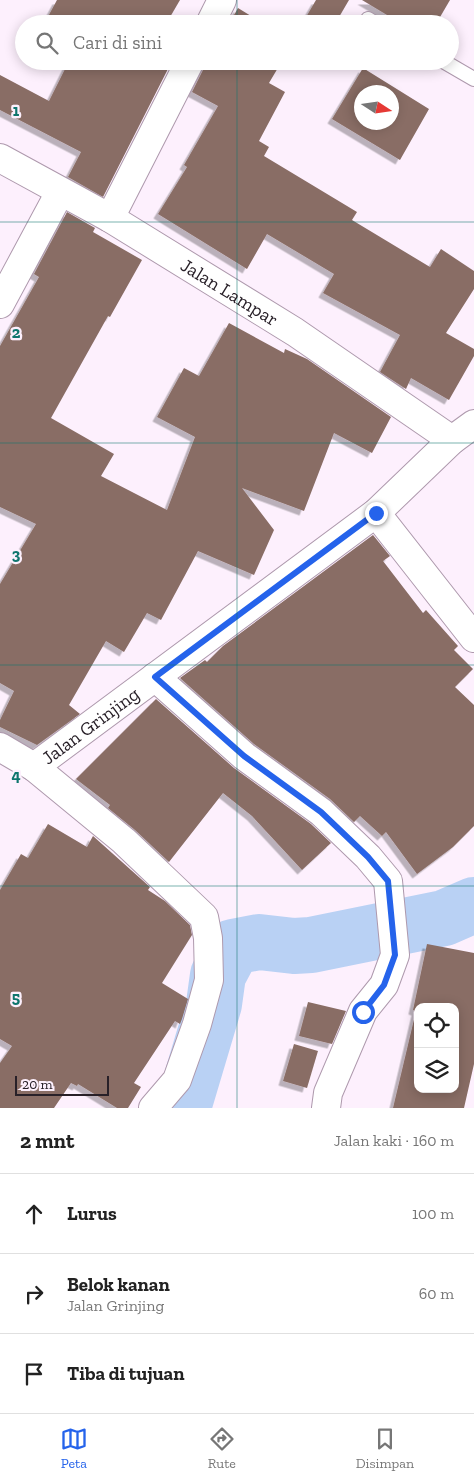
<!DOCTYPE html>
<html lang="id">
<head>
<meta charset="utf-8">
<style>
	:root { --surface:#fff; --page:#f6f6f6; --text:#222; --muted:#767676; --line:#e0e0e0; --accent:#2563eb }
	body { margin:0; font-family:"Zilla Slab",serif; background:var(--page); color:var(--text) }
	.controls { position:absolute; right:15px; bottom:15px; display:grid; overflow:hidden; border-radius:10px; box-shadow:0 2px 12px #0003 }
	.controls button { width:45px; height:45px; display:grid; place-items:center; padding:0; border:0; border-bottom:1px solid var(--line); background:var(--surface); color:var(--text); font:25px sans-serif }
	.compass { position:absolute; left:354px; top:85px; width:45px; height:45px; border-radius:50%; background:var(--surface); box-shadow:0 2px 12px #0003; rotate:102deg }
	.scale { position:absolute; left:15px; bottom:12px; width:94px; box-sizing:border-box; padding-left:5px; border:2px solid #282028; border-top:0; font-size:14px; line-height:18px; white-space:nowrap; color:#282028; -webkit-text-stroke:4px #fdf0fd; paint-order:stroke }
	.stop { position:absolute; width:15px; height:15px; margin:-11px; border:4px solid #2563eb; border-radius:50%; background:#fff }
	.stop.end { background:#2563eb; border-color:#fff; box-shadow:0 1px 5px #0008 }
	.list { margin:0; padding:0; list-style:none }
	h2 { display:flex; justify-content:space-between; align-items:center; height:65px; margin:0; padding:0 20px; font-size:21px }
	h2 small { font-size:16px; font-weight:400; color:var(--muted) }
	.list li { display:grid; grid-template-columns:32px 1fr auto; gap:15px; align-items:center; box-sizing:border-box; height:80px; padding:0 20px; border-top:1px solid var(--line) }
	.list b { display:block; font-size:19px; white-space:nowrap }
	.list p { margin:0; font-size:16px; white-space:nowrap; color:var(--muted) }
	.list em { font-size:16px; font-style:normal; color:var(--muted) }
	.icon { flex:none; width:28px; height:28px; fill:none; stroke:currentColor; stroke-width:2; stroke-linecap:round; stroke-linejoin:round }
	.map { position:relative; flex:none; width:474px; height:1108px; overflow:hidden }
	.search { position:absolute; background:var(--surface); box-shadow:0 2px 12px #0003; left:15px; right:15px; top:15px; height:55px; display:flex; align-items:center; gap:12px; box-sizing:border-box; padding:0 18px; border-radius:28px; color:var(--muted); font-size:19px }
	.sheet { height:305px; background:var(--surface) }
	nav { display:flex; justify-content:space-around; align-items:center; box-sizing:border-box; height:70px; border-top:1px solid var(--line); background:var(--surface); font-size:14px; color:var(--muted) }
	nav a { display:grid; justify-items:center; gap:2px }
	nav .on { color:var(--accent) }
	.map>svg:first-child { display:block }
	.lines { fill:none; stroke-linecap:round; stroke-linejoin:round }
	.river { stroke:#b9d1f4; stroke-width:56 }
	.building { fill:#896d65; fill-rule:evenodd; filter:url(#shadow) }
	.service-casing { stroke:#ae99ad; stroke-width:16 }
	.minor-casing { stroke:#ae99ad; stroke-width:30 }
	.service { stroke:#fff; stroke-width:14 }
	.minor { stroke:#fff; stroke-width:28 }
	.route { stroke:#2563eb; stroke-width:6 }
	.grid { fill:none; stroke:#0f766e; stroke-width:1; stroke-opacity:0.55 }
	.labels { text-anchor:middle; stroke-width:4.5; stroke-linejoin:round; paint-order:stroke }
	.street-label { font-size:19px; fill:#282028; stroke:#fdf0fd }
	.grid-label { font-size:16px; text-anchor:middle; font-weight:bold; fill:#0f766e; stroke:#fdf0fd; stroke-width:4.5; stroke-linejoin:round; paint-order:stroke }
</style>
</head>
<body>
<div class="map">
<svg width="474" height="1108" viewBox="0 0 474 1108">
	<defs>
		<filter id="shadow"><feDropShadow dx="-4.5" dy="4.5" stdDeviation="0" flood-color="#0004"/></filter>
	</defs>
	<rect width="100%" height="100%" fill="#fdf0fd"/>
	<g class="lines">
		<!-- river -->
		<path class="river" d="M183,1108l31,-104 4,-29 15,-28 26,-5 35,4 17,-1 133,-27 30,-13"/>
	</g>
	<!-- building -->
	<g class="building">
		<path d="M57,0h123l-14,24h-122z"/>
		<path d="M316,0h33l-14,24h-33z"/>
		<path d="M362,0h88l-14,24h-34z"/>
		<path d="M238,8l26,16h-35z"/>
		<path d="M69,61h103l-69,136 -35,-20 13,-25 -81,-42v-35l49,26z"/>
		<path d="M205,61h77l-13,22 16,9 -26,49 10,6 -5,9 93,56 -5,8 78,47 11,-18 33,22v18l-28,44 28,16v7l-25,44 -38,-22 -5,11 -26,-17 20,-37 -77,-42 11,-19 -67,-40 -20,35 -89,-55 29,-47 -3,-2 34,-59 -26,-14 12,-24z"/>
		<path d="M363,68l66,41 -29,51 -68,-41zM362,92h30v30h-30z"/>
		<path d="M67,212l28,16 -2,4 49,28 -32,57 -2,-1 -57,102 63,36 -13,22 66,34 28,-73 -38,-20 27,-49 15,8 30,-53 55,30 1,-4 22,10 84,58 -19,36 -38,-20 -30,78 -62,-23 32,42 -20,45 -56,-24 -37,69 -14,-7 -23,39 -18,-11 -37,64 11,9 -43,31 -37,-18v-7l14,-29 -14,-8v-99l36,-60 -36,-17v-161l39,-69 -5,-3z"/>
		<path d="M373,535l17,21 -7,5 40,52 3,-3 32,36 -4,4 19,19 -18,18 19,18v121l-21,21 -36,27 -31,-42 -4,4 -22,-20 -6,6 -24,-23 -76,-55 -74,-66 25,-18 2,2 16,-16z"/>
		<path d="M156,699l78,69 77,56 20,19 -29,27 -50,-54 -29,-23 -54,69 -34,-32 -27,-22 2,-3 -34,-26z"/>
		<path d="M48,824l39,23 6,-11 57,51 -2,3 17,11 25,24 2,10 -30,48 26,16 -6,20 -2,5 -5,-3 -41,62 7,4 -13,21h-11l-39,-24 -1,2 -6,-3 -17,25h-54v-45l12,-17 -12,-7v-149l21,-36 7,4z"/>
		<path d="M427,944l47,9v111l-10,44h-71l23,-97 -3,-1zM418,1007h37v82h-37z"/>
		<path d="M308,1002l38,9 -14,33 -33,-8z"/>
		<path d="M294,1044l24,7 -11,37 -24,-7z"/>
	</g>
	<g class="lines">
		<defs>
			<g id="service">
				<path d="M368,19l8,5"/>
				<path d="M443,61l31,18"/>
			</g>
			<g id="minor">
				<path d="M210,24l12,-24"/>
				<path id="s1" d="M0,158l110,60 185,114 157,108"/>
				<path d="M110,218l80,-157"/>
				<path d="M0,304l60,-112"/>
				<path d="M376,513l98,125"/>
				<path d="M155,677l89,79 77,56 47,45 20,24 7,74 -11,30 -21,26 -35,82 -2,15"/>
				<path d="M0,747l34,20 90,74 80,76 4,21 1,42 -12,44 -20,56 -24,28"/>
				<path id="s2" d="M34,767l342,-254 76,-73 22,-16"/>
			</g>
		</defs>
		<!-- service casing -->
		<use href="#service" class="service-casing"/>
		<!-- minor casing -->
		<use href="#minor" class="minor-casing"/>
		<!-- service -->
		<use href="#service" class="service"/>
		<!-- minor -->
		<use href="#minor" class="minor"/>
	</g>
	<g class="lines">
		<!-- route -->
		<path class="route" d="M363,1012l21,-27 11,-30 -7,-74 -20,-24 -47,-45 -77,-56 -89,-79 221,-164"/>
	</g>
	<!-- grid -->
	<path class="grid" d="M237,0v24M237,61v1047M0,222h474M0,443h474M0,665h474M0,886h474"/>
	<g class="labels">
		<!-- street labels -->
		<g class="street-label">
			<text dy="7" stroke="none"><textPath href="#s1" startOffset="266">Jalan Lampar</textPath></text>
			<text dy="7" stroke="none"><textPath href="#s2" startOffset="70">Jalan Grinjing</textPath></text>
		</g>
	</g>
	<g class="grid-label">
		<text x="16" y="116">1</text>
		<text x="16" y="338">2</text>
		<text x="16" y="560">3</text>
		<text x="16" y="781">4</text>
		<text x="16" y="1003">5</text>
	</g>
</svg>
<div class="controls">
<button><svg class="icon" aria-label="locate" viewBox="0 0 24 24"><circle cx="12" cy="12" r="6"/><path d="M12 2v4M12 18v4M2 12h4M18 12h4"/></svg></button>
<button><svg class="icon" aria-label="layers" viewBox="0 0 24 24"><path d="M12 4l9 5-9 5-9-5zM3 14l9 5 9-5"/></svg></button>
</div>
<svg class="compass" viewBox="-18 -18 36 36"><path d="M0-13l5 13h-10z" fill="#e53935"/><path d="M0 13l5-13h-10z" fill="#767676"/></svg>
<div class="scale">20 m</div>
<div class="stop" style="left:363px;top:1012px"></div>
<div class="stop end" style="left:376px;top:513px"></div>
<div class="search"><svg class="icon" aria-label="search" viewBox="0 0 24 24"><circle cx="10" cy="10" r="6"/><path d="M15 15l6 6"/></svg>Cari di sini</div>
</div>
<section class="sheet">
<h2>2 mnt<small>Jalan kaki · 160 m</small></h2>
<ul class="list">
<li><svg class="icon" aria-label="ahead" viewBox="0 0 24 24"><path d="M12 20V5M6 11l6-6 6 6"/></svg><div><b>Lurus</b></div><em>100 m</em></li>
<li><svg class="icon" aria-label="right" viewBox="0 0 24 24"><path d="M7 20v-9h11M14 6l5 5-5 5"/></svg><div><b>Belok kanan</b><p>Jalan Grinjing</p></div><em>60 m</em></li>
<li><svg class="icon" aria-label="arrive" viewBox="0 0 24 24"><path d="M6 21V4h12l-3 4 3 4H6"/></svg><div><b>Tiba di tujuan</b></div></li>
</ul>
</section>
<nav>
<a class="on"><svg class="icon" aria-label="map" viewBox="0 0 24 24"><path d="M3 6l6-2 6 2 6-2v14l-6 2-6-2-6 2zM9 4v14M15 6v14"/></svg>Peta</a>
<a><svg class="icon" aria-label="directions" viewBox="0 0 24 24"><path d="M12 3l9 9-9 9-9-9zM9 14v-3h6M13 9l2 2-2 2"/></svg>Rute</a>
<a><svg class="icon" aria-label="saved" viewBox="0 0 24 24"><path d="M7 4h10v16l-5-4-5 4z"/></svg>Disimpan</a>
</nav>
</body>
</html>
